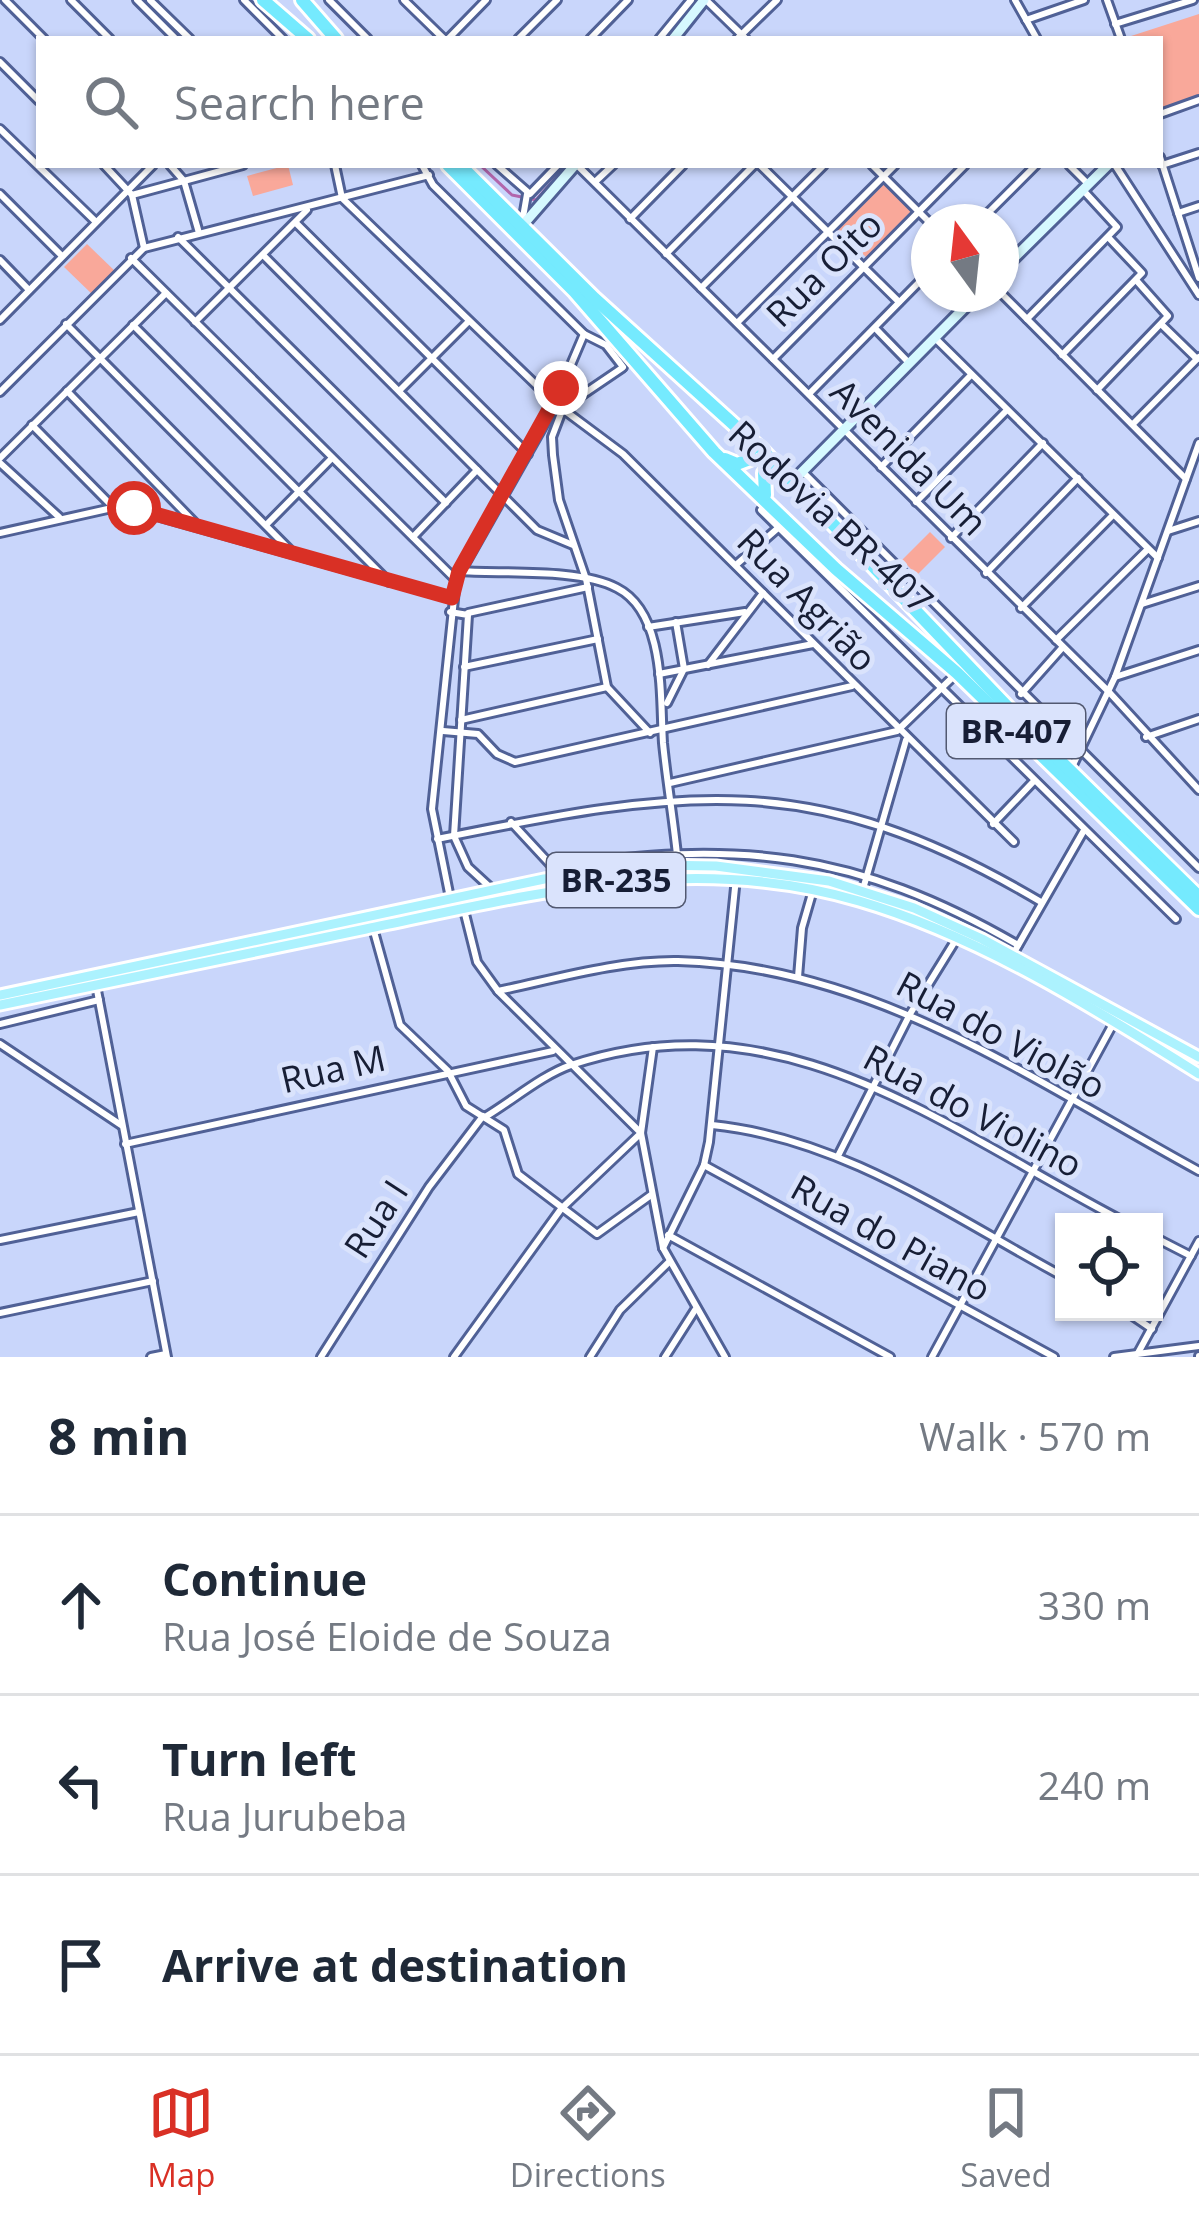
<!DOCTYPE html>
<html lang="en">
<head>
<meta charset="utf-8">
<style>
	:root { --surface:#fff; --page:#f6f6f7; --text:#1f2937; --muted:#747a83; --line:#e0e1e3; --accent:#d93025 }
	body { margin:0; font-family:"Open Sans",sans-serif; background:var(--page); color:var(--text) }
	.controls { position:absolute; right:36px; bottom:36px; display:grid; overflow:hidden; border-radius:0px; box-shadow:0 3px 9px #0004 }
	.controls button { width:108px; height:108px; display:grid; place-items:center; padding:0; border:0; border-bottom:3px solid var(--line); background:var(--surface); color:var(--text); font:60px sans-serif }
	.compass { position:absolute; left:911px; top:204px; width:108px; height:108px; border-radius:50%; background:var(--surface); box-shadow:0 3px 9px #0004; rotate:345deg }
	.stop { position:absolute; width:36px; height:36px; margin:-27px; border:9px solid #d93025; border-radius:50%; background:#fff }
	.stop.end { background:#d93025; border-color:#fff; box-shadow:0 3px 12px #0008 }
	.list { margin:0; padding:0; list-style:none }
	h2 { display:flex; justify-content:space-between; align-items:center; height:156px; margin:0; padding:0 48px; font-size:51px }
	h2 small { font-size:39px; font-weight:400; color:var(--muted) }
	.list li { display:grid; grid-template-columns:78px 1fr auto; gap:36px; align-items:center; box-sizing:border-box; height:180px; padding:0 48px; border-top:3px solid var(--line) }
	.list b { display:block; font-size:45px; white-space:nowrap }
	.list p { margin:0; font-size:39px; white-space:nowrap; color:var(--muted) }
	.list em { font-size:39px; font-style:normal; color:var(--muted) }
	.icon { flex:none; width:66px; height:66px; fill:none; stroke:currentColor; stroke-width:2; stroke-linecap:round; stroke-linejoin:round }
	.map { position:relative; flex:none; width:1199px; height:1357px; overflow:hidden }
	.search { position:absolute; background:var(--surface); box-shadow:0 3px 9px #0004; left:36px; right:36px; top:36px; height:132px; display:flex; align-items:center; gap:30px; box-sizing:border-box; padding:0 42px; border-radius:0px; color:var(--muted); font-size:45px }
	.sheet { height:696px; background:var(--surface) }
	nav { display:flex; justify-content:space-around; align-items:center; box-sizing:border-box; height:168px; border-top:3px solid var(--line); background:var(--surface); font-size:33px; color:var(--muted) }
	nav a { display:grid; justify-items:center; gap:6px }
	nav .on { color:var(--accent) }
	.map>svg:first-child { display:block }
	.green { fill:#f9a89a }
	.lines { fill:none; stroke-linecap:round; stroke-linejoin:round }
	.stream { stroke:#b266ac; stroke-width:3 }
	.street-casing { stroke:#506196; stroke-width:12 }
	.secondary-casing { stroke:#506196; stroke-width:15 }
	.primary-casing { stroke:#fff; stroke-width:15 }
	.highway-casing { stroke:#fff; stroke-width:18 }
	.street { stroke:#fff; stroke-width:6 }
	.secondary { stroke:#d6f9ff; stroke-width:9 }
	.primary { stroke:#acf2fe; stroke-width:9 }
	.highway { stroke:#75eafe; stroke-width:12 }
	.route { stroke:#d93025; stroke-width:15 }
	.labels { text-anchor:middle; stroke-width:10; stroke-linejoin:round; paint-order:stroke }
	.shield { fill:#dae3fc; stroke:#525971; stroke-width:3 }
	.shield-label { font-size:33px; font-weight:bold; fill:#171e35 }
	.street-label { font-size:36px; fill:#171e35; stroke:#dae3fc }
</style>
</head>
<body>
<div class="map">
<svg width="1199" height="1357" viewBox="0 0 1199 1357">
	<rect width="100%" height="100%" fill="#c9d6fb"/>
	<!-- green -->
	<g class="green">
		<path d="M1199,14v83l-39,12v-70l-32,-2z"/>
		<path d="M288,165l5,20 -40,11 -6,-20z"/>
		<path d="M887,181l30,29 -49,49 -30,-29z"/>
		<path d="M87,244l30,29 -23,23 -30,-29z"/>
		<path d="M930,532l15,15 -28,28 -15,-15z"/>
	</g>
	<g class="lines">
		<!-- stream -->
		<g class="stream">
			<path d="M665,39l31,-39"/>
			<path d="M480,165l32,30 24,5 31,-35"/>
		</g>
		<defs>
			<g id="street">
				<path d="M5,0l39,39"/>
				<path d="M71,0l39,39"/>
				<path d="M137,0l39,39"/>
				<path d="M150,0l40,39"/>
				<path d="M244,0l39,39"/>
				<path d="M329,0l39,39"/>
				<path d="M404,0l40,39"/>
				<path d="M706,0l40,39"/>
				<path d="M1015,0l22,39"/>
				<path d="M1107,0l14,39"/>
				<path d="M1026,20l58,-20"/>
				<path d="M1115,24l78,-24"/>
				<path d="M448,39l38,-39"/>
				<path d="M518,39l39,-39"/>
				<path d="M590,39l38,-39"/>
				<path d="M659,39l32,-39"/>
				<path d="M737,39l40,-39"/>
				<path d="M0,62l39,39"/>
				<path d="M1160,114l39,-14"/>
				<path d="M0,129l96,93"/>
				<path d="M1160,157l39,121"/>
				<path d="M104,165l28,30 12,53"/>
				<path d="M170,165l14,16 15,52"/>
				<path d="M335,165l7,33 214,206 67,50 391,388"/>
				<path d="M422,165l11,20 151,149"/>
				<path d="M497,165l33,29 28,-29"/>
				<path d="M577,165l532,527 90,98"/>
				<path d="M760,165l139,137"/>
				<path d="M872,165l57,57"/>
				<path d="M1069,165l20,20"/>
				<path d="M1115,165l84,130"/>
				<path d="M1162,165l37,-12"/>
				<path d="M595,182l18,-17"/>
				<path d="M0,194l62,62"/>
				<path d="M132,195l111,-30"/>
				<path d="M1178,213l21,-7"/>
				<path d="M630,219l53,-54"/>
				<path d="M979,222l57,-57"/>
				<path d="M296,223l232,231"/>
				<path d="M522,223l5,-29"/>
				<path d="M178,237l268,266"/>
				<path d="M666,254l88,-89"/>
				<path d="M263,255l274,275 36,15"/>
				<path d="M131,258l325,322"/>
				<path d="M0,260l29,30"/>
				<path d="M701,288l123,-123"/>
				<path d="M1001,293l185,186"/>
				<path d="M1027,319l90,-92 -34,-37"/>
				<path d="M0,320l153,-155"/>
				<path d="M195,322l112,-112"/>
				<path d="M737,323l158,-158"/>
				<path d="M66,324l223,225"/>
				<path d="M1161,324l36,35"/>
				<path d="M133,325l256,257"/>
				<path d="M875,328l35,36"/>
				<path d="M936,339l222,219"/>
				<path d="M1062,355l80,-82 -34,-36"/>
				<path d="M773,359l192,-194"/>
				<path d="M622,368l-59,40 -11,29 1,18 6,45 27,79 21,108 43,46"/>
				<path d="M400,390l68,-68"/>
				<path d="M1097,390l71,-74 -32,-36"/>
				<path d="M67,391l127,131"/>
				<path d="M0,392l144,-144 285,-73"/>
				<path d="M809,394l120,-122"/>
				<path d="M1133,424l66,-67"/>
				<path d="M32,425l78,79"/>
				<path d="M0,458l166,-165"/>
				<path d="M0,463l59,54"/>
				<path d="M881,467l90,-92"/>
				<path d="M803,472l396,396"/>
				<path d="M916,502l91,-92"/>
				<path d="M761,510l415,409"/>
				<path d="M267,524l65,-66"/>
				<path d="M1168,531l31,-10"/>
				<path d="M0,533l121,-27 332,93"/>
				<path d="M413,537l64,-67"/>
				<path d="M951,538l92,-95"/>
				<path d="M737,564l41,-36"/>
				<path d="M459,571c43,3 121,-3 158,17 49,25 43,110 46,155 4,40 11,80 15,121"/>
				<path d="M986,573l92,-95"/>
				<path d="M1142,604l57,-18"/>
				<path d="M1021,608l92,-93"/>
				<path d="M450,612l18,3 -14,221 14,31 25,23"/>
				<path d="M468,613l120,-26"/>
				<path d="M676,622l8,47"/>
				<path d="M648,627l97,-15"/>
				<path d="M1056,640l92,-91"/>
				<path d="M708,665l55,-72"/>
				<path d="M464,667l134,-28"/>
				<path d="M659,674l154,-30"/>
				<path d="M1115,677l84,-27"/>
				<path d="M1021,694l41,-46"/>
				<path d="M667,703l17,-34"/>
				<path d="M461,720l146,-33"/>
				<path d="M443,731l35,3 19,20 18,8 337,-76"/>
				<path d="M1146,737l53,-18"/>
				<path d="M996,743l26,-4"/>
				<path d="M1071,769l44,-92 84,-234"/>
				<path d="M670,783l227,-52 60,-58"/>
				<path d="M511,822l50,54"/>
				<path d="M993,824l40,-42"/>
				<path d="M437,839c248,-50 375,-73 604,63"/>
				<path d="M553,867c182,-28 303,-16 465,78"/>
				<path d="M863,889l43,-149"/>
				<path d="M450,898l-18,-89 24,-229 94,-166 34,-80 22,11 17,22"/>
				<path d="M373,928l27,97 48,46 18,35 38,24 14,44 79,60 54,-39"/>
				<path d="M1016,949l67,-117"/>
				<path d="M798,977l4,-49 11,-38"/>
				<path d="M96,985l71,372"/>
				<path d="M498,991c57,-12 122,-31 180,-30 195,5 356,120 521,210"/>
				<path d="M0,1024l99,-24"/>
				<path d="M0,1044l121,81"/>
				<path d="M653,1047l-12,86 22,115 62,109"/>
				<path d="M485,1117c27,-16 57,-42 86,-52 213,-71 376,65 554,157"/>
				<path d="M712,1125c130,13 239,91 352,152"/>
				<path d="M125,1144l428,-93"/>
				<path d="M839,1154l71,-140 47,-76"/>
				<path d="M704,1165l350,192"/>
				<path d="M668,1235l222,122"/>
				<path d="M1154,1237l37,19"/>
				<path d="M0,1240l139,-28"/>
				<path d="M663,1248l41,-83 5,-23 27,-264"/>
				<path d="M1127,1312l25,17"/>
				<path d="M0,1313l153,-32"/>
				<path d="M1138,1353l61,-112"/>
				<path d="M151,1357l15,-3"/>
				<path d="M321,1357l108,-170 54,-71"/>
				<path d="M454,1357l107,-148 80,-76 -143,-142 -21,-29 -13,-52"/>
				<path d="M590,1357l30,-47 49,-48"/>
				<path d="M665,1357l30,-47"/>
				<path d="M932,1357l181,-333"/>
				<path d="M1114,1357l85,-11"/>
				<path d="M1199,1357v-1"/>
			</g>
			<g id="secondary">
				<path d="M673,39l31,-39"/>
				<path d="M522,226l53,-61"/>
				<path d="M1001,271l107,-106"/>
				<path d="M798,476l180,-182"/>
			</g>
			<g id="primary">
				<path d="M0,995l544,-116 110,-14 62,1 113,15 85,27 68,31 217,118"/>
				<path d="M0,1005c122,-25 244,-51 366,-76 165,-34 325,-78 493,-28 120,35 235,107 340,173"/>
			</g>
			<g id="highway">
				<path d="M263,0l45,39"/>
				<path d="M302,0l34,39"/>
				<path d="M448,165l127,127 139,160 122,117 121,104 242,236"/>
				<path d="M460,165l134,133 169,153 278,291 158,155"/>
				<path d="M725,459l12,5 13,-5 -1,-22"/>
				<path d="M765,495l-1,-22 21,1"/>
			</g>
		</defs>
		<!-- street casing -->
		<use href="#street" class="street-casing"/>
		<!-- secondary casing -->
		<use href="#secondary" class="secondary-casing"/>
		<!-- primary casing -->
		<use href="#primary" class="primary-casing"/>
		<!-- highway casing -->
		<use href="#highway" class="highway-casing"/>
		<!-- street -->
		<use href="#street" class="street"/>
		<!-- secondary -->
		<use href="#secondary" class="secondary"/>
		<!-- primary -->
		<use href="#primary" class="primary"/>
		<!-- highway -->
		<use href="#highway" class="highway"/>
	</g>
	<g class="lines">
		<!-- route -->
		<path class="route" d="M134,508l318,90 7,-27 102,-183"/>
	</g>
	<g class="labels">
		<!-- shield labels -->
		<g class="shield">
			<rect x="947" y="704" width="138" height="54" rx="9"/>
			<rect x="547" y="853" width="138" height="54" rx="9"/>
		</g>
		<g class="shield-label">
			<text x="1016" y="743">BR-407</text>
			<text x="616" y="892">BR-235</text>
		</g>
		<!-- street labels -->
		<g class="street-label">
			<text transform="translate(824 269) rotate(-45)" y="13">Rua Oito</text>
			<text transform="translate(909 457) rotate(45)" y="13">Avenida Um</text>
			<text transform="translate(831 517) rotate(43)" y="13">Rodovia BR-407</text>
			<text transform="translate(807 600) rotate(46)" y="13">Rua Agrião</text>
			<text transform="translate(1001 1035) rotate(28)" y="13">Rua do Violão</text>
			<text transform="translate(333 1069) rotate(-13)" y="13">Rua M</text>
			<text transform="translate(973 1111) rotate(28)" y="13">Rua do Violino</text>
			<text transform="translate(376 1219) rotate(-57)" y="13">Rua I</text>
			<text transform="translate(891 1238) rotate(29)" y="13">Rua do Piano</text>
		</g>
	</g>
</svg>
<div class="controls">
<button><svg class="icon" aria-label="locate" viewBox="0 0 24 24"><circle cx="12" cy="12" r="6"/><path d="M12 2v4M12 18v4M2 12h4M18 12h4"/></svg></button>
</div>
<svg class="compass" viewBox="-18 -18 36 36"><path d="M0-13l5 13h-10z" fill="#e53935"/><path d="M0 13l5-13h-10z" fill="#747a83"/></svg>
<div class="stop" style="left:134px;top:508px"></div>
<div class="stop end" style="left:561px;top:388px"></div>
<div class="search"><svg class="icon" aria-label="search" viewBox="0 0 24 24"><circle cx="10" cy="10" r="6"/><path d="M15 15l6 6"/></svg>Search here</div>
</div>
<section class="sheet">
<h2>8 min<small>Walk · 570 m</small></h2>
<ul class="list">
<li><svg class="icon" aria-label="ahead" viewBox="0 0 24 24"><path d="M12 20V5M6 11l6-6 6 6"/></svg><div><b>Continue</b><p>Rua José Eloide de Souza</p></div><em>330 m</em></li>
<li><svg class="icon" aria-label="left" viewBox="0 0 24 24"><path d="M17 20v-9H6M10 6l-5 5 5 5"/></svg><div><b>Turn left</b><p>Rua Jurubeba</p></div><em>240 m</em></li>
<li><svg class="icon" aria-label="arrive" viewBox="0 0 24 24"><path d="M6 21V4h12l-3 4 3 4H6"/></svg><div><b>Arrive at destination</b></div></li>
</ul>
</section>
<nav>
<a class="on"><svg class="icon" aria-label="map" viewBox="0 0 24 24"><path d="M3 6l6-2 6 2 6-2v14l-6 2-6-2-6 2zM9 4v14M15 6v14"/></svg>Map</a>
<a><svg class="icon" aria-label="directions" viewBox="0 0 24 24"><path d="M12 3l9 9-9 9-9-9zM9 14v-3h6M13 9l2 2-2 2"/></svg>Directions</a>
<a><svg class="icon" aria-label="saved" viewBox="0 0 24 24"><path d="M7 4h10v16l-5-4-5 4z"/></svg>Saved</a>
</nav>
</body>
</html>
